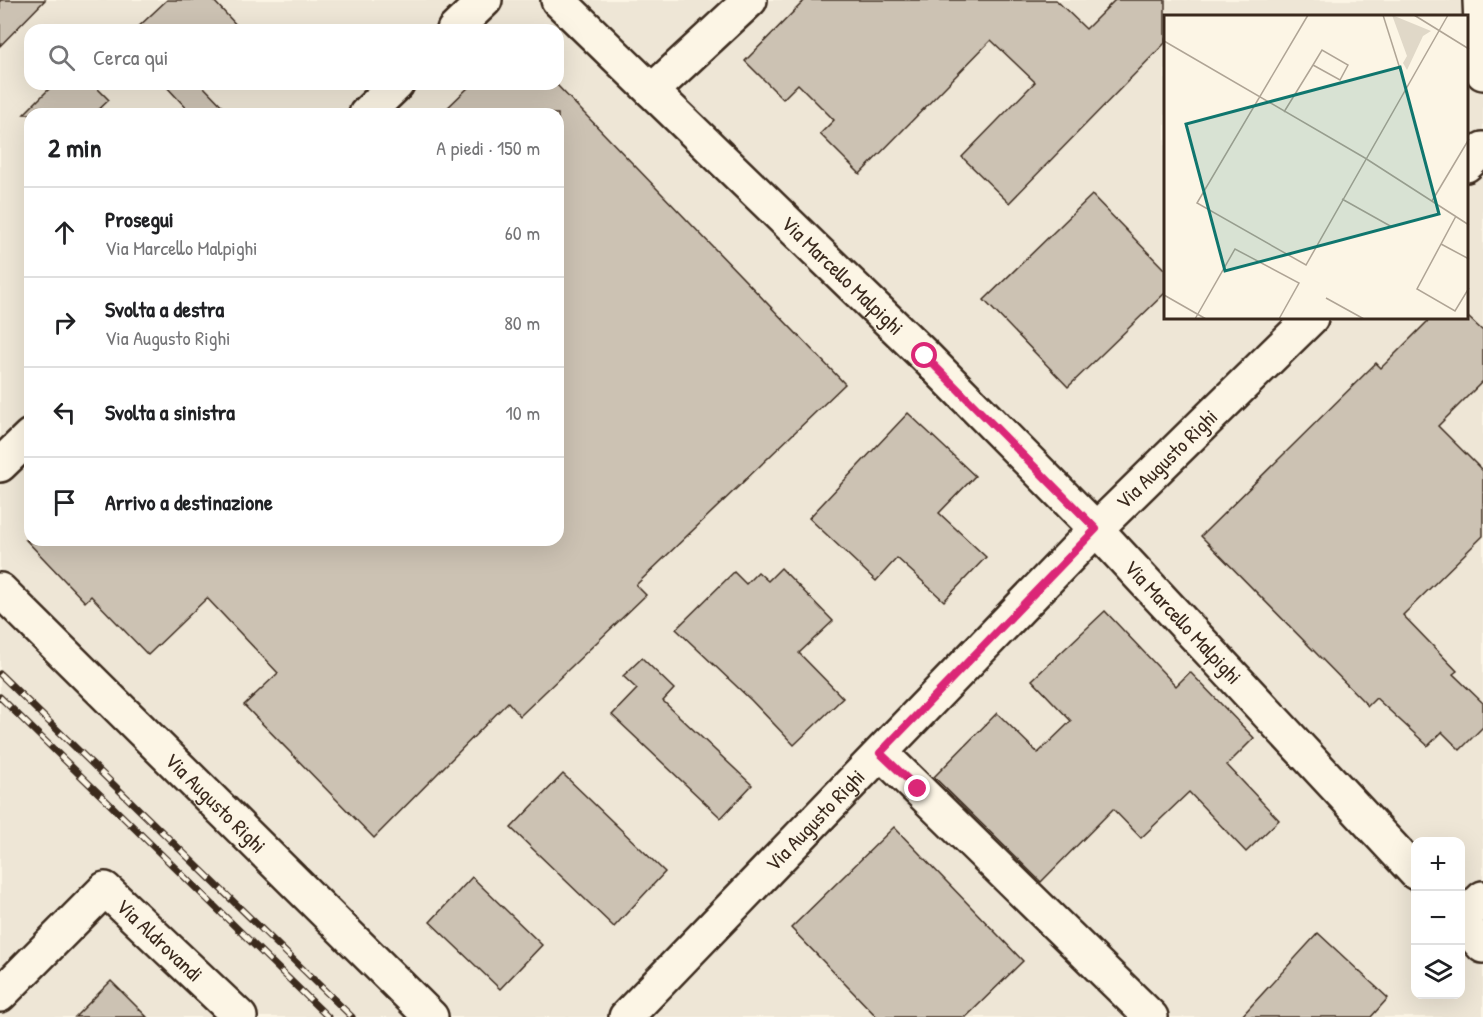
<!DOCTYPE html>
<html lang="it">
<head>
<meta charset="utf-8">
<style>
	:root { --surface:#fff; --page:#f2f2f2; --text:#202124; --muted:#757577; --line:#e0e0e0 }
	body { margin:0; font-family:"Patrick Hand",sans-serif; background:var(--page); color:var(--text) }
	.controls { position:absolute; right:18px; bottom:18px; display:grid; overflow:hidden; border-radius:12px; box-shadow:0 6px 24px #0002 }
	.controls button { width:54px; height:54px; display:grid; place-items:center; padding:0; border:0; border-bottom:2px solid var(--line); background:var(--surface); color:var(--text); font:30px sans-serif }
	.stop { position:absolute; width:18px; height:18px; margin:-14px; border:4px solid #db2777; border-radius:50%; background:#fff }
	.stop.end { background:#db2777; border-color:#fff; box-shadow:0 2px 6px #0008 }
	.list { margin:0; padding:0; list-style:none }
	h2 { display:flex; justify-content:space-between; align-items:center; height:78px; margin:0; padding:0 24px; font-size:26px }
	h2 small { font-size:20px; font-weight:400; color:var(--muted) }
	.list li { display:grid; grid-template-columns:39px 1fr auto; gap:18px; align-items:center; box-sizing:border-box; height:90px; padding:0 24px; border-top:2px solid var(--line) }
	.list b { display:block; font-size:22px; white-space:nowrap }
	.list p { margin:0; font-size:20px; white-space:nowrap; color:var(--muted) }
	.list em { font-size:20px; font-style:normal; color:var(--muted) }
	.icon { flex:none; width:33px; height:33px; fill:none; stroke:currentColor; stroke-width:2; stroke-linecap:round; stroke-linejoin:round }
	.map { position:relative; flex:none; width:1483px; height:1017px; overflow:hidden }
	.search { position:absolute; background:var(--surface); box-shadow:0 6px 24px #0002; left:24px; top:24px; width:540px; height:66px; display:flex; align-items:center; gap:15px; box-sizing:border-box; padding:0 21px; border-radius:18px; color:var(--muted); font-size:22px }
	.panel { position:absolute; background:var(--surface); box-shadow:0 6px 24px #0002; left:24px; top:108px; width:540px; height:438px; border-radius:18px }
	.map>svg:first-child { display:block }
	.built { fill:#eee6d6; fill-rule:evenodd }
	.building { fill:#ccc2b3; stroke:#3b2a1e; stroke-width:1.5 }
	.lines { fill:none; stroke-linecap:round; stroke-linejoin:round }
	.minor-casing { stroke:#3b2a1e; stroke-width:38 }
	.minor { stroke:#fcf5e5; stroke-width:33 }
	.rail-casing { stroke:#3b2a1e; stroke-width:7 }
	.rail { stroke:#fcf5e5; stroke-width:4.5; stroke-dasharray:14; stroke-linecap:butt }
	.route { stroke:#db2777; stroke-width:8 }
	.labels { text-anchor:middle; stroke-width:5; stroke-linejoin:round; paint-order:stroke }
	.street-label { font-size:21px; fill:#3b2a1e; stroke:#fcf5e5 }
	.inset-road { fill:none; stroke:#afa495; stroke-width:1.5 }
	.view { fill:#0f766e; fill-opacity:0.15; stroke:#0f766e; stroke-width:3 }
	.inset-edge { fill:none; stroke:#3b2a1e; stroke-width:3 }
</style>
</head>
<body>
<div class="map">
<svg width="1483" height="1017" viewBox="0 0 1483 1017">
	<rect width="100%" height="100%" fill="#fcf5e5"/>
	<filter id="ink" filterUnits="userSpaceOnUse"><feTurbulence type="fractalNoise" baseFrequency=".0167" numOctaves="2"/><feDisplacementMap in="SourceGraphic" scale="12" xChannelSelector="R" yChannelSelector="G"/><feConvolveMatrix kernelMatrix="1 2 1 2 8 2 1 2 1" color-interpolation-filters="sRGB"/></filter>
	<g filter="url(#ink)">
		<!-- built -->
		<path class="built" d="M0,0h1483v1017h-1483zM1165,16h301v302h-301zM30,30h528v54h-528zM30,114h528v426h-528zM1416,842h44v152h-44z"/>
		<!-- building -->
		<g class="building">
			<path d="M0,0h45l-45,46z"/>
			<path d="M167,0h46l28,30h-106z"/>
			<path d="M805,0h251l30,29 29,-29h50v43l-156,160 -47,-46 73,-75 -44,-42 -131,134 -40,-40 14,-14 -36,-36 -15,15 -38,-38z"/>
			<path d="M54,84h39l16,16 -15,14h-70z"/>
			<path d="M164,84h37l29,30h-38z"/>
			<path d="M472,84h84l289,300 -209,201 10,10 -126,121 -12,-14 -134,136 -130,-133 34,-32 -71,-75 -59,57 -57,-59 -6,6 -59,-62h532v-426h-117z"/>
			<path d="M1092,195l73,75v23l-97,94 -84,-87z"/>
			<path d="M1431,318h38l14,13v50l-45,45 45,45v65l-80,79 54,56 -4,3 30,29v24l-23,23 -18,-18 -14,14 -52,-48 -8,8 -167,-170 175,-173 5,5z"/>
			<path d="M908,413l67,63 -36,37 47,44 -42,44 -47,-43 -21,23 -67,-63z"/>
			<path d="M781,568l52,53 -34,32 44,45 -49,47 -43,-45 -75,-71 58,-57 12,12 12,-12 10,9z"/>
			<path d="M1105,611l71,75 14,-14 64,66 -27,27 52,55 -33,32 -57,-60 -48,46 -28,-29 -72,73 -107,-105 63,-64 41,40 33,-32 -39,-41z"/>
			<path d="M642,658l32,31 -11,12 89,84 -31,33 -109,-103 25,-26 -14,-13z"/>
			<path d="M563,774l102,98 -51,55 -103,-99z"/>
			<path d="M894,827l129,134 -57,56h-89l-86,-89z"/>
			<path d="M472,877l70,68 -42,44 -70,-67z"/>
			<path d="M1318,933l70,65 -17,19h-130z"/>
			<path d="M111,981l36,36h-72z"/>
		</g>
		<g class="lines">
			<defs>
				<g id="minor">
					<path id="s1" d="M558,0l367,356 171,173 320,344"/>
					<path d="M1480,0l3,73"/>
					<path d="M454,30l31,-30"/>
					<path d="M652,91l98,-91"/>
					<path d="M366,114l31,-30"/>
					<path d="M1466,165l17,-16"/>
					<path d="M0,465l30,-29"/>
					<path id="s2" d="M0,590l431,427"/>
					<path d="M881,753l270,264"/>
					<path d="M1460,920l23,-22"/>
					<path d="M1460,921l23,25"/>
					<path id="s3" d="M0,995l105,-106 135,128"/>
					<path id="s4" d="M626,1017l470,-488 215,-211"/>
				</g>
			</defs>
			<!-- minor casing -->
			<use href="#minor" class="minor-casing"/>
			<!-- minor -->
			<use href="#minor" class="minor"/>
			<defs>
				<g id="rail">
					<path d="M0,674l352,343"/>
					<path d="M0,697l328,320"/>
				</g>
			</defs>
			<!-- rail casing -->
			<use href="#rail" class="rail-casing"/>
			<!-- rail -->
			<use href="#rail" class="rail"/>
		</g>
	</g>
	<g class="lines" filter="url(#ink)">
		<!-- route -->
		<path class="route" d="M918,789l-38,-36 216,-224 -171,-173"/>
	</g>
	<g class="labels">
		<!-- street labels -->
		<g class="street-label">
			<text dy="7" stroke="none"><textPath href="#s1" startOffset="396">Via Marcello Malpighi</textPath></text>
			<text dy="7" stroke="none"><textPath href="#s4" startOffset="777">Via Augusto Righi</textPath></text>
			<text dy="7" stroke="none"><textPath href="#s1" startOffset="882">Via Marcello Malpighi</textPath></text>
			<text dy="7" stroke="none"><textPath href="#s2" startOffset="303">Via Augusto Righi</textPath></text>
			<text dy="7" stroke="none"><textPath href="#s4" startOffset="273">Via Augusto Righi</textPath></text>
			<text dy="7" stroke="none"><textPath href="#s3" startOffset="224">Via Aldrovandi</textPath></text>
		</g>
	</g>
	<!-- overview -->
	<g transform="translate(1164 15)">
		<rect width="304" height="304" fill="#fcf5e5"/>
		<path d="M228,0l39,16 -8,5 -16,34 -4,-7 4,-7z" fill="#e0d8c8"/>
		<path class="inset-road" d="M144,0l-111,188 109,62 142,-250M219,0l23,73M250,0l55,34M0,26l201,117 104,67M120,97l29,-47 9,-15 26,15 -8,15 -27,-15M178,184l50,28M268,186l37,-62M292,201l-39,73 38,22 14,-23M277,229l28,15M0,280l42,24M162,283l38,21M31,304l40,-70 64,34 -20,36"/>
		<path class="view" d="M236,52l39,147 -214,57 -39,-147z"/>
		<rect width="304" height="304" class="inset-edge"/>
	</g>
</svg>
<div class="controls">
<button>+</button>
<button>−</button>
<button><svg class="icon" aria-label="layers" viewBox="0 0 24 24"><path d="M12 4l9 5-9 5-9-5zM3 14l9 5 9-5"/></svg></button>
</div>
<div class="stop" style="left:925px;top:356px"></div>
<div class="stop end" style="left:918px;top:789px"></div>
<div class="search"><svg class="icon" aria-label="search" viewBox="0 0 24 24"><circle cx="10" cy="10" r="6"/><path d="M15 15l6 6"/></svg>Cerca qui</div>
<section class="panel">
<h2>2 min<small>A piedi · 150 m</small></h2>
<ul class="list">
<li><svg class="icon" aria-label="ahead" viewBox="0 0 24 24"><path d="M12 20V5M6 11l6-6 6 6"/></svg><div><b>Prosegui</b><p>Via Marcello Malpighi</p></div><em>60 m</em></li>
<li><svg class="icon" aria-label="right" viewBox="0 0 24 24"><path d="M7 20v-9h11M14 6l5 5-5 5"/></svg><div><b>Svolta a destra</b><p>Via Augusto Righi</p></div><em>80 m</em></li>
<li><svg class="icon" aria-label="left" viewBox="0 0 24 24"><path d="M17 20v-9H6M10 6l-5 5 5 5"/></svg><div><b>Svolta a sinistra</b></div><em>10 m</em></li>
<li><svg class="icon" aria-label="arrive" viewBox="0 0 24 24"><path d="M6 21V4h12l-3 4 3 4H6"/></svg><div><b>Arrivo a destinazione</b></div></li>
</ul>
</section>
</div>
</body>
</html>
